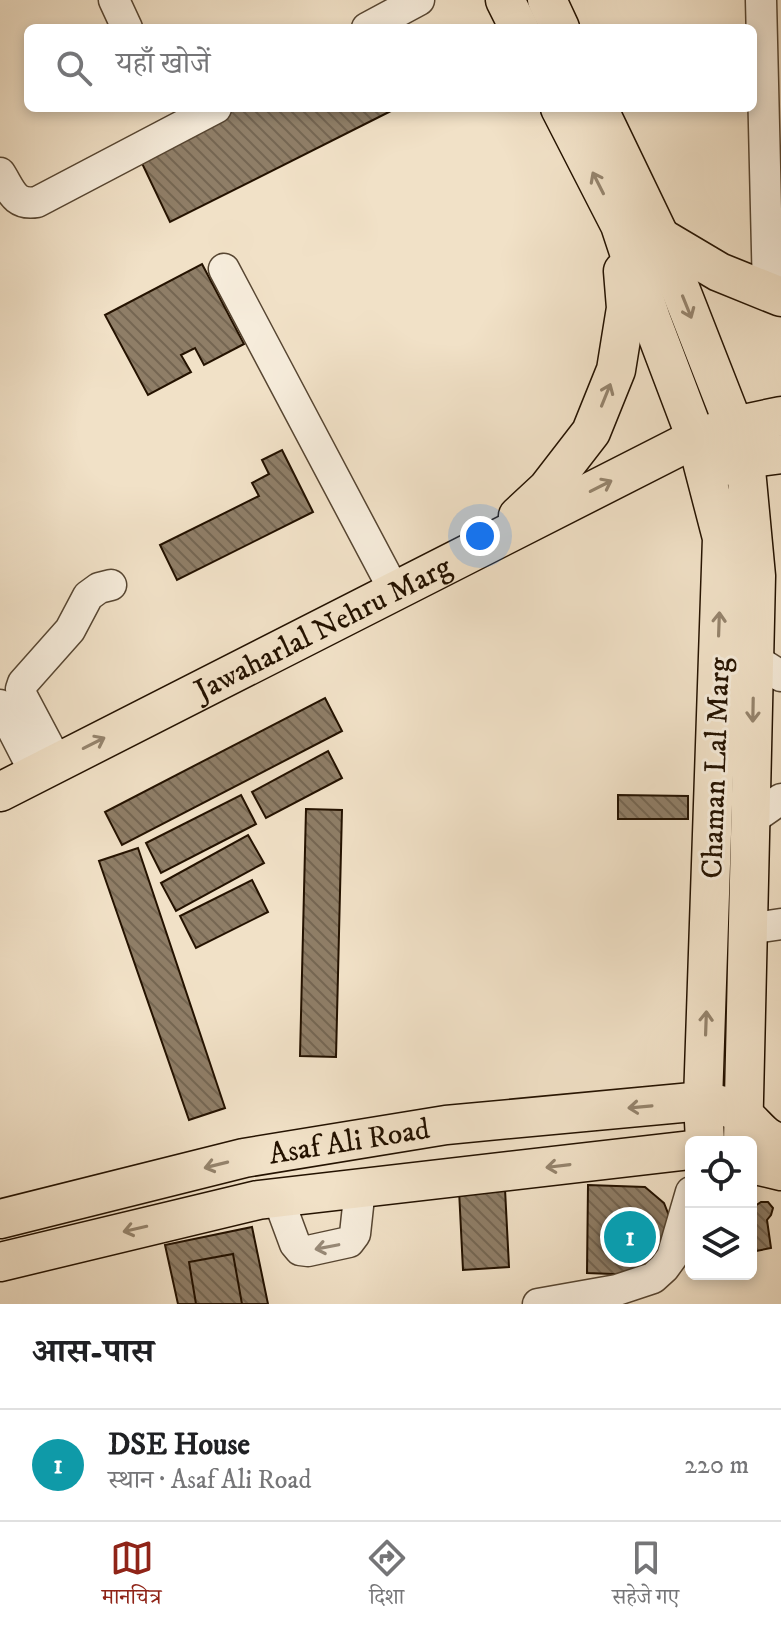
<!DOCTYPE html>
<html lang="hi">
<head>
<meta charset="utf-8">
<style>
	:root { --surface:#fff; --page:#f6f6f6; --text:#202124; --muted:#757577; --line:#e0e0e0; --accent:#8f2418 }
	body { margin:0; font-family:"IM FELL DW Pica","Noto Serif Devanagari",serif; background:var(--page); color:var(--text) }
	.controls { position:absolute; right:24px; bottom:24px; display:grid; overflow:hidden; border-radius:12px; box-shadow:0 4px 12px #0003 }
	.controls button { width:72px; height:72px; display:grid; place-items:center; padding:0; border:0; border-bottom:2px solid var(--line); background:var(--surface); color:var(--text); font:40px sans-serif }
	.you { position:absolute; left:480px; top:536px; width:28px; height:28px; margin:-20px; border:6px solid #fff; border-radius:50%; background:#1a73e8; box-shadow:0 0 0 12px #1a73e833 }
	.badge { display:grid; place-items:center; width:52px; height:52px; border-radius:50%; background:var(--accent); color:#fff; font-size:26px; font-weight:700 }
	.pin { position:absolute; translate:-50% -50%; border:4px solid #fff; box-shadow:0 2px 8px #0006 }
	.list { margin:0; padding:0; list-style:none }
	h2 { display:flex; justify-content:space-between; align-items:center; height:104px; margin:0; padding:0 32px; font-size:34px }
	h2 small { font-size:26px; font-weight:400; color:var(--muted) }
	.list li { display:grid; grid-template-columns:52px 1fr auto; gap:24px; align-items:center; box-sizing:border-box; height:112px; padding:0 32px; border-top:2px solid var(--line) }
	.list b { display:block; font-size:30px; white-space:nowrap }
	.list p { margin:0; font-size:26px; white-space:nowrap; color:var(--muted) }
	.list em { font-size:26px; font-style:normal; color:var(--muted) }
	.icon { flex:none; width:44px; height:44px; fill:none; stroke:currentColor; stroke-width:2; stroke-linecap:round; stroke-linejoin:round }
	.map { position:relative; flex:none; width:781px; height:1304px; overflow:hidden }
	.search { position:absolute; background:var(--surface); box-shadow:0 4px 12px #0003; left:24px; right:24px; top:24px; height:88px; display:flex; align-items:center; gap:20px; box-sizing:border-box; padding:0 28px; border-radius:12px; color:var(--muted); font-size:30px }
	.sheet { height:216px; background:var(--surface) }
	nav { display:flex; justify-content:space-around; align-items:center; box-sizing:border-box; height:112px; border-top:2px solid var(--line); background:var(--surface); font-size:22px; color:var(--muted) }
	nav a { display:grid; justify-items:center; gap:4px }
	nav .on { color:var(--accent) }
	.map>svg:first-child { display:block }
	.building { fill:url(#building-back-hatch); stroke:#241200; stroke-width:2 }
	.lines { fill:none; stroke-linecap:round; stroke-linejoin:round }
	.minor-casing { stroke:#574632; stroke-width:33 }
	.major-casing { stroke:#241200; stroke-width:41 }
	.minor { stroke:#f6ecdb; stroke-width:30 }
	.major { stroke:#f1e1c7; stroke-width:38 }
	.oneway { stroke:#95846d }
	.oneway2 { stroke:#988a78 }
	.labels { text-anchor:middle; stroke-width:6; stroke-linejoin:round; paint-order:stroke }
	.street-label { font-size:30px; fill:#241200; stroke:#f6ecdb }
</style>
</head>
<body>
<div class="map">
<svg width="781" height="1304" viewBox="0 0 781 1304">
	<defs>
		<pattern id="building-back-hatch" width="6" height="6" patternUnits="userSpaceOnUse" patternTransform="scale(2)"><rect width="6" height="6" fill="#8f7e67"/><path d="M-1 5l2 2M0 0l6 6M5-1l2 2" fill="none" stroke="#756652"/></pattern>
	</defs>
	<rect width="100%" height="100%" fill="#f1e1c7"/>
	<filter id="stains"><feTurbulence type="fractalNoise" baseFrequency=".0025" numOctaves="4"/><feColorMatrix values="0 0 0 0 .2 0 0 0 0 .09 0 0 0 0 .02 0 0 0 .5 -.17"/></filter>
	<radialGradient id="worn" r=".72"><stop offset=".6" stop-color="#630" stop-opacity="0"/><stop offset="1" stop-color="#630" stop-opacity=".3"/></radialGradient>
	<!-- building -->
	<g class="building">
		<path d="M233,108h159l1,2 -223,112 -32,-67z"/>
		<path d="M202,264l42,80 -40,21 -9,-17 -14,7 10,17 -43,23 -43,-80z"/>
		<path d="M282,450l31,62 -136,68 -17,-35 99,-49 -7,-13 17,-9 -7,-14z"/>
		<path d="M325,698l17,33 -220,114 -17,-33z"/>
		<path d="M328,751l14,27 -76,40 -14,-26z"/>
		<path d="M241,795l15,29 -95,49 -15,-30z"/>
		<path d="M618,795l70,1v23h-70z"/>
		<path d="M306,809l36,1 -6,247 -36,-1z"/>
		<path d="M248,835l16,28 -88,48 -15,-28z"/>
		<path d="M138,848l87,260 -36,12 -90,-259z"/>
		<path d="M252,880l16,32 -72,36 -16,-32z"/>
		<path d="M588,1185l57,2 19,16 9,23 -17,39 -17,10 -52,-2z"/>
		<path d="M505,1189l4,78 -46,3 -4,-80z"/>
		<path d="M761,1202h7l5,6 -2,7 -4,5 4,28 -20,4v-37h4v-9z"/>
		<path d="M252,1227l16,77h-90l-13,-59z"/>
		<path d="M233,1254l9,50h-46l-7,-42z"/>
	</g>
	<g class="lines">
		<defs>
			<g id="minor">
				<path d="M114,0l13,28"/>
				<path d="M761,0l7,292"/>
				<path d="M367,28l52,-28"/>
				<path d="M0,173c11,17 14,33 37,29l179,-94"/>
				<path d="M224,269l170,321"/>
				<path d="M754,659l27,17"/>
				<path d="M0,705l35,68"/>
				<path d="M57,762l-35,-66 -1,-7 2,-6 47,-53 18,-34 11,-8 12,-3"/>
				<path d="M751,820l30,-21"/>
				<path d="M748,929l33,-5"/>
				<path d="M278,1198l17,46 5,6 8,1 41,-9 6,-8 5,-46"/>
				<path d="M538,1304l79,-14 36,-12 11,-10 8,-11 19,-65"/>
			</g>
			<g id="major">
				<path d="M505,0l14,28"/>
				<path d="M547,0l13,28"/>
				<path d="M560,108l60,117 31,94 45,119 26,100 -19,563 2,41"/>
				<path d="M598,108l62,129 74,189 11,33 11,117 -13,566"/>
				<path d="M660,237l59,35 62,25"/>
				<path d="M721,467l24,-8 36,-5"/>
				<path d="M518,516l29,-27 44,-57 25,-62 10,-62 -3,-37"/>
				<path id="s1" d="M0,792l696,-354 38,-12 47,-10"/>
				<path d="M751,1164l30,7"/>
				<path id="s2" d="M0,1219l244,-61 202,-33 257,-24c13,3 26,5 37,12 16,10 20,25 41,30"/>
				<path d="M0,1262l258,-62 433,-50"/>
			</g>
		</defs>
		<!-- minor casing -->
		<use href="#minor" class="minor-casing"/>
		<!-- major casing -->
		<use href="#major" class="major-casing"/>
		<!-- minor -->
		<use href="#minor" class="minor"/>
		<!-- major -->
		<use href="#major" class="major"/>
	</g>
	<!-- one-way arrows -->
	<defs><path id="oneway-shaft" d="M-6 0H5M1.5-3L5.5 0L1.5 3" fill="none" stroke-width="1.6" stroke-linecap="round" stroke-linejoin="round" transform="scale(2)"/></defs>
	<g class="oneway">
		<use href="#oneway-shaft" transform="translate(598 183) rotate(-117)"/>
		<use href="#oneway-shaft" transform="translate(687 307) rotate(68)"/>
		<use href="#oneway-shaft" transform="translate(606 395) rotate(-68)"/>
		<use href="#oneway-shaft" transform="translate(601 486) rotate(-27)"/>
		<use href="#oneway-shaft" transform="translate(719 624) rotate(-88)"/>
		<use href="#oneway-shaft" transform="translate(753 710) rotate(91)"/>
		<use href="#oneway-shaft" transform="translate(94 743) rotate(-27)"/>
		<use href="#oneway-shaft" transform="translate(706 1023) rotate(-88)"/>
		<use href="#oneway-shaft" transform="translate(640 1107) rotate(175)"/>
		<use href="#oneway-shaft" transform="translate(216 1165) rotate(166)"/>
		<use href="#oneway-shaft" transform="translate(558 1166) rotate(173)"/>
		<use href="#oneway-shaft" transform="translate(135 1229) rotate(167)"/>
	</g>
	<use class="oneway2" href="#oneway-shaft" transform="translate(327 1247) rotate(169)"/>
	<g class="labels">
		<!-- street labels -->
		<g class="street-label">
			<text dy="10" stroke="none"><textPath href="#s1" startOffset="362">Jawaharlal Nehru Marg</textPath></text>
			<text transform="translate(715 768) rotate(-88)" y="10">Chaman Lal Marg</text>
			<text dy="10" stroke="none"><textPath href="#s2" startOffset="358">Asaf Ali Road</textPath></text>
		</g>
	</g>
	<rect width="100%" height="100%" filter="url(#stains)"/>
	<rect width="100%" height="100%" fill="url(#worn)"/>
</svg>
<div class="controls">
<button><svg class="icon" aria-label="locate" viewBox="0 0 24 24"><circle cx="12" cy="12" r="6"/><path d="M12 2v4M12 18v4M2 12h4M18 12h4"/></svg></button>
<button><svg class="icon" aria-label="layers" viewBox="0 0 24 24"><path d="M12 4l9 5-9 5-9-5zM3 14l9 5 9-5"/></svg></button>
</div>
<div class="you"></div>
<div class="pin badge" style="left:630px;top:1237px;background:#0f9aa8">1</div>
<div class="search"><svg class="icon" aria-label="search" viewBox="0 0 24 24"><circle cx="10" cy="10" r="6"/><path d="M15 15l6 6"/></svg>यहाँ खोजें</div>
</div>
<section class="sheet">
<h2>आस-पास<small></small></h2>
<ul class="list">
<li><span class="badge" style="background:#0f9aa8">1</span><div><b>DSE House</b><p>स्थान · Asaf Ali Road</p></div><em>220 m</em></li>
</ul>
</section>
<nav>
<a class="on"><svg class="icon" aria-label="map" viewBox="0 0 24 24"><path d="M3 6l6-2 6 2 6-2v14l-6 2-6-2-6 2zM9 4v14M15 6v14"/></svg>मानचित्र</a>
<a><svg class="icon" aria-label="directions" viewBox="0 0 24 24"><path d="M12 3l9 9-9 9-9-9zM9 14v-3h6M13 9l2 2-2 2"/></svg>दिशा</a>
<a><svg class="icon" aria-label="saved" viewBox="0 0 24 24"><path d="M7 4h10v16l-5-4-5 4z"/></svg>सहेजे गए</a>
</nav>
</body>
</html>
